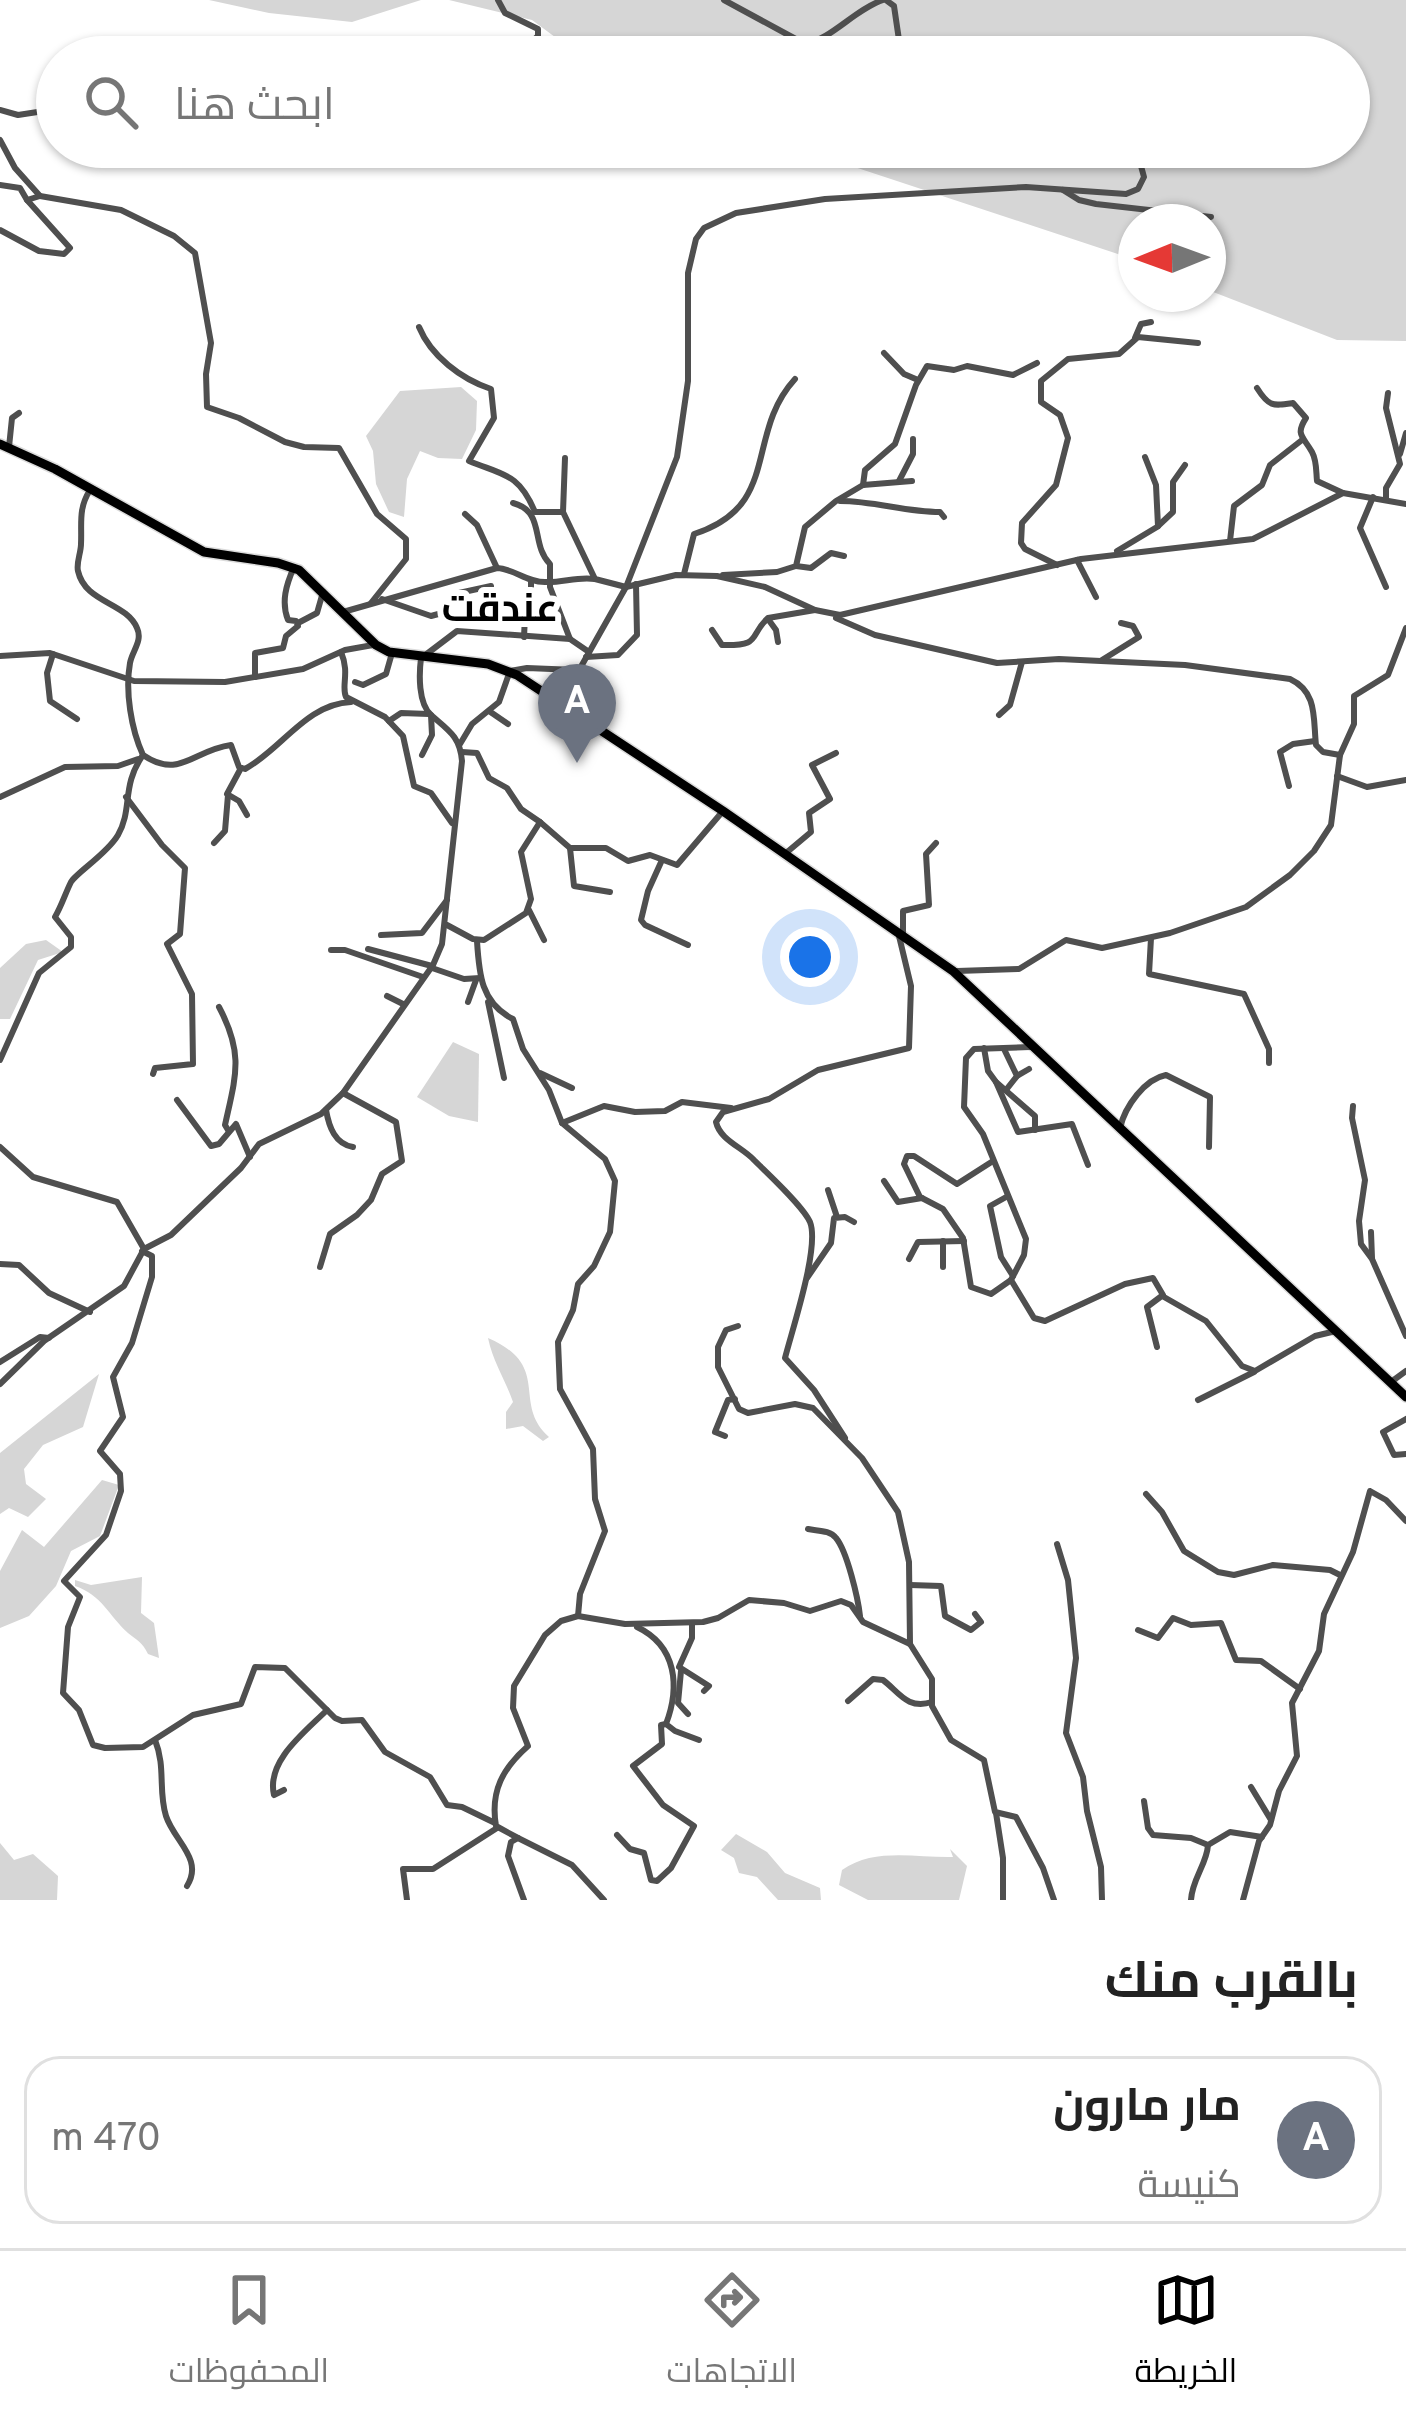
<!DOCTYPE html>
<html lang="ar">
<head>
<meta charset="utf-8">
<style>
	:root { --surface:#fff; --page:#f6f6f6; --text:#222; --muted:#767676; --line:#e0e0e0; --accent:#000 }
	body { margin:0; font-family:Overpass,Cairo,sans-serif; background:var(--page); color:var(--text); direction:rtl }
	.compass { position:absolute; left:1118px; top:204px; width:108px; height:108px; border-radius:50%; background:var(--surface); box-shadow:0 3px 9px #0004; rotate:269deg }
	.you { position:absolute; left:810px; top:957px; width:42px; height:42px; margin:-30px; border:9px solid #fff; border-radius:50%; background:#1a73e8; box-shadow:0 0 0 18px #1a73e833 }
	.badge { display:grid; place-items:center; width:78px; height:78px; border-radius:50%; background:var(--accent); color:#fff; font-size:39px; font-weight:700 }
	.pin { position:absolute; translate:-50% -99px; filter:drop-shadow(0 3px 6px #0008) }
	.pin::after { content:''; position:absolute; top:63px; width:42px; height:36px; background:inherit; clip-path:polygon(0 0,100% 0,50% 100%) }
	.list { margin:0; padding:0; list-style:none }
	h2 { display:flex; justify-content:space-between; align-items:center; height:156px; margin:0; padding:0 48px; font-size:51px }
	h2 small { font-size:39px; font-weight:400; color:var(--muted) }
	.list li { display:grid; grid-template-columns:78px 1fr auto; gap:36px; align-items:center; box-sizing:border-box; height:168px; margin:0 24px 24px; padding:0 24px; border:3px solid var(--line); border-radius:36px }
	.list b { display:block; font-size:45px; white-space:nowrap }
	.list p { margin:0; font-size:39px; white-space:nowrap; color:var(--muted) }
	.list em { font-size:39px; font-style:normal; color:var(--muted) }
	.icon { flex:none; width:66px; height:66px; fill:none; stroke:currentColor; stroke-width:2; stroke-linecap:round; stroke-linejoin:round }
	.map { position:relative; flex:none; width:1406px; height:1900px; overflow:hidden; direction:ltr }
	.search { position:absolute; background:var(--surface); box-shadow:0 3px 9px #0004; left:36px; right:36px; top:36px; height:132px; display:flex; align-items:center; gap:30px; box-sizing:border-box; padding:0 42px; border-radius:66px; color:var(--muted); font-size:45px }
	.sheet { height:348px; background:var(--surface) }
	nav { display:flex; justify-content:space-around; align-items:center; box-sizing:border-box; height:168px; border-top:3px solid var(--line); background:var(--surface); font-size:33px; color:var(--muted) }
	nav a { display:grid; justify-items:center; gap:6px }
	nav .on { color:var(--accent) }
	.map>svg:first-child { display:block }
	.green { fill:#d6d6d6 }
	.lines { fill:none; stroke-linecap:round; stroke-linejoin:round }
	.major-casing { stroke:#dbdbdb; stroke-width:12 }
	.minor { stroke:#4f4f4f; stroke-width:6 }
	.major { stroke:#000; stroke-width:9 }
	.labels { text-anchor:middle; stroke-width:12; stroke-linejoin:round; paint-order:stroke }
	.quarter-label { font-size:39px; font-weight:bold; fill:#000; stroke:#fff }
</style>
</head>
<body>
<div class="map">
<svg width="1406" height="1900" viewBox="0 0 1406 1900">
	<rect width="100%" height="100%" fill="#fff"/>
	<!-- green -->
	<g class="green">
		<path d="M209,0h212l-69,22 -83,-9z"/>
		<path d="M449,0h957v341l-69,-1 -129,-50v-68h-72v38l-342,-113h555v-90h-767l-50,-37z"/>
		<path d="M461,387l16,14 -1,29 -14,29 -24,-1 -18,-7 -13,28 -3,38 -15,-5 -13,-28 -3,-33 -7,-15 34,-45z"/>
		<path d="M46,940l17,12 -25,8 -28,59h-10v-51l26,-24z"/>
		<path d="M453,1042l26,12 -1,68 -29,-6 -32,-19z"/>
		<path d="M488,1338c65,28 23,65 61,99l-6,4 -20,-15 -17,3v-17l7,-10c-8,-23 -20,-40 -25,-64z"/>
		<path d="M99,1374l-16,53 -40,18 -19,24 2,15 20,15 -18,18 -19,-9 -9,6v-61z"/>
		<path d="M102,1480l17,5 -19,51 -29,15 -15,35 -27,30 -29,12v-57l22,-41 22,17z"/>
		<path d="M142,1577l-1,36 13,10 5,35 -11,-4c-6,-12 -10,-13 -20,-21 -19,-17 -26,-38 -53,-47v-6l16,5z"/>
		<path d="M736,1834l31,18 18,21 35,15 1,12h-43l-21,-23 -18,-4 -5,-15 -13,-8z"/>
		<path d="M0,1843l14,17 19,-6 25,22 -1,24h-57z"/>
		<path d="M950,1849l17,17 -8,34h-91l-29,-15 3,-15c32,-23 75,-12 111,-13z"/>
	</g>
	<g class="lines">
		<defs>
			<path id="major" d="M0,444l55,25 149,83 74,11 21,7 77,75 13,7 99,12 29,11 206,136 230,160 453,426"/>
		</defs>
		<!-- major casing -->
		<use href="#major" class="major-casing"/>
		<!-- minor -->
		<g class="minor">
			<path d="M498,0l7,13 33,16v7l-11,10 10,8"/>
			<path d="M724,0l81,44c27,-5 49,-34 78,-44"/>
			<path d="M886,0l8,6 5,34 31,17"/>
			<path d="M0,110l18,5 39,-6"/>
			<path d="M0,140l15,28 25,28 81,14 53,26 21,17 16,90 -5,31 1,33 32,11 46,24 19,5 35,1 38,66 29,25v20l-35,44"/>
			<path d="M256,147l32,7 6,-7"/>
			<path d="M0,185l20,3 7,12"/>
			<path d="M1063,190l16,10 17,4 115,13"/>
			<path d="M0,230l39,21 25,3 6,-6 -43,-48 13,-4"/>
			<path d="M419,327c12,29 42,52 72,62l3,29 -25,43c34,14 50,12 66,51h28"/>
			<path d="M1135,338l6,-14 10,-2"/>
			<path d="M884,353l20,21 14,6"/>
			<path d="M1257,388c12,19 16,18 36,15l13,15c-11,17 -3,18 6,34 5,9 4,20 5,29l26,12"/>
			<path d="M9,447l3,-29 7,-5"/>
			<path d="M1400,454l6,-21"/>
			<path d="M1145,457l11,28 2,41"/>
			<path d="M565,458l-2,54 32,67 31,8 50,-12 41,1 48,11 50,23 25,5 241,-56 172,-20 90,-46 63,11"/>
			<path d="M899,481l14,-27v-15"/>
			<path d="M863,485l2,-15 30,-26 21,-59 11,-19 27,4 13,-4 46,9 24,-12"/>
			<path d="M90,490c-12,19 -8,33 -9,54 0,9 -5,19 -3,27 7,32 48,31 59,57 6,13 -5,23 -7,35 -5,28 1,66 13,92 37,25 50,-5 88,-10l8,22 6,2c37,-20 61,-65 106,-67"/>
			<path d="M1373,497l-13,31 26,59"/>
			<path d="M1386,500v-12l14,-24 -14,-56 2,-15"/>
			<path d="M840,501c35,0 65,11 100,11l4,5"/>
			<path d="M513,503c33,9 17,41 37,61v23l20,52 19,13"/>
			<path d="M465,514l12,11 20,43"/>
			<path d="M1230,541l4,-35 28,-21 8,-20 32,-25"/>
			<path d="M1117,551l40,-24 16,-15v-30l12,-17"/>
			<path d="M1077,560l19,37"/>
			<path d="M1057,565l-32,-16 -4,-6 1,-20 34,-38 12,-47 -8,-23 -19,-13v-21l27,-22 51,-5 19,-17 60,6"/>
			<path d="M796,566l15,2 20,-15 13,3"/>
			<path d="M684,574l10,-40c88,-28 50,-99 101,-155"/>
			<path d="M723,575l54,-3 19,-6 9,-39 31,-26 27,-16 49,-4"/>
			<path d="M382,599l49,17 11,-3 17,-20 32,-7"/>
			<path d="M343,612l154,-44c18,1 29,14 48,14 17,1 33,-6 50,-3"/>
			<path d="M836,618l39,17 122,28 62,-4 126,6 105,14c28,13 23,40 26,66l7,7 17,3"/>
			<path d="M768,619l8,11 2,12"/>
			<path d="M298,623l19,-10 6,-21"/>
			<path d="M712,630l10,15c41,1 26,-9 46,-27l47,-8"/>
			<path d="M524,637l1,-21 6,-7v-28"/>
			<path d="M341,652c9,21 0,34 5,45l39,20 18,19 11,50 17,7 21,30"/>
			<path d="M53,654l-6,19 3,28 27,18"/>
			<path d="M0,656l50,-3 84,28 91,1 78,-13 42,-19 28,-5"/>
			<path d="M424,656l33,-25 113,8"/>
			<path d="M586,657l32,-2 19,-20 -1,-51"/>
			<path d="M1102,660l37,-23 -6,-11 -12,-3"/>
			<path d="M255,677v-24l28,-5 3,-12 12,-10 -2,-5 -8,-1c-7,-18 -2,-35 6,-53"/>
			<path d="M355,682l8,3 23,-11 6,-21"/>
			<path d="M561,702l65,-115 51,-130 11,-76v-108l8,-34 8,-11 32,-15 89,-14 201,-12 100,7 12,-5 6,-12 -3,-11 -41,-19"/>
			<path d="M489,711l19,13"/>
			<path d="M999,715l11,-10 12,-43"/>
			<path d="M389,721l12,-8 28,1"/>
			<path d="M460,744l12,-20 27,-22 11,-31 17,-3 49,2"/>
			<path d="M422,755l10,-20 -1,-20"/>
			<path d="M241,768l-14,26 12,7 8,14"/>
			<path d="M1337,776l30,11 39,-7"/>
			<path d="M1289,786l-9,-34 13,-8 22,-3"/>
			<path d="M0,797l65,-30 53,-1 20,-7"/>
			<path d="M126,797l36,48 23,23 -5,66 -13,10 25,50 1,70 -38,4 -2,6"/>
			<path d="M540,822l30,26 4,38 36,6"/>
			<path d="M214,843l11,-12 3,-36"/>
			<path d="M570,848h36l22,13 22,-6 27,10 46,-54"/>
			<path d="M786,853l25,-21 -2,-19 21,-14 -18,-34 24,-12"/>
			<path d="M662,860l-14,31 -7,29 4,5 43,20"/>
			<path d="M529,910l15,30"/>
			<path d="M447,925l26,14 11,1 42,-27 5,-14 -10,-47 19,-30 -19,-13 -14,-21 -18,-10 -12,-25 -15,-1"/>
			<path d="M903,933v-22l26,-6 -3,-51 10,-11"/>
			<path d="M381,935l41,-2 25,-33"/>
			<path d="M1151,938l-2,36 95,20 25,55v14"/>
			<path d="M477,941c2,33 4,62 36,78l10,30 26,41 13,33 43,36 10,22 -5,51 -16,34 -16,18 -5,26 -15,32 2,47 33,60 2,50 10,32 -25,63 -2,22"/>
			<path d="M368,949l64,17"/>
			<path d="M331,950h14l78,27"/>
			<path d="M432,968l32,11 16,-1"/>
			<path d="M957,971l62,-2 47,-29 36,8 68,-15 76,-26 44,-32 24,-24 17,-26 9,-70 14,-31v-28l34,-21 18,-47"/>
			<path d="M387,996l16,8"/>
			<path d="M468,1002l8,-22"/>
			<path d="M488,1002l16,76"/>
			<path d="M219,1007c25,47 17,68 6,118l3,5"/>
			<path d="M1030,1047l-56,2 -8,9 -2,49 19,27 43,105 -2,16 -13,25 23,38 11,3 80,-37 28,-6 10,17 -16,12 10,40"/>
			<path d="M984,1048l4,23 8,11 39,34v14"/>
			<path d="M1004,1049l13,27 -11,14"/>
			<path d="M0,1060l39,-87 32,-26v-10l-16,-20c7,-12 10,-23 16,-35 6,-10 36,-28 47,-47 15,-26 3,-49 25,-80"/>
			<path d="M540,1073l32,15"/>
			<path d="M1017,1076l12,-7"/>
			<path d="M996,1082l22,50 54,-8 16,41"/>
			<path d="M177,1100l34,46 8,-2 17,-20 14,33"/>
			<path d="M1353,1106l-1,12 13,62 -6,41 2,23 11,15 34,77"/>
			<path d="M326,1110c3,17 9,34 27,37"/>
			<path d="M562,1123l42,-17 31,6 30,-1 17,-9 49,6"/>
			<path d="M1120,1128c5,-22 25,-49 46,-53l44,22 -1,50"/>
			<path d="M0,1147l33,30 84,25 27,47"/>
			<path d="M993,1161l-36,23 -43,-28h-7l-3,8 16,33 23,12 20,29 8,49 20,7 20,-14"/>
			<path d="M884,1181l14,21 24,-4"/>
			<path d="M828,1190l9,27"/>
			<path d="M1008,1196l-18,10 11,51 12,19"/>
			<path d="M1371,1232l1,26"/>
			<path d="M142,1251l10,5v21l-20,66 -19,34 10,40 -23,34 20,23 1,17 -15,44 -42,46 16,16 -12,30 -5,66 16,17 14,35 12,3 38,-1 50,-32 48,-11 14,-37 30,1 50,50 7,3 20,-1 23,32 45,25 17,28 15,2 33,16"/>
			<path d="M909,1259l9,-17 46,-1"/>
			<path d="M0,1264l19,1 30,28 41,19"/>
			<path d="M320,1267l10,-33 27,-19 14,-15 11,-26 20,-13 -6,-39 -53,-29"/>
			<path d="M943,1267v-26"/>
			<path d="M807,1278l24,-35 3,-25 11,-1 9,5"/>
			<path d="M1164,1297l42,24 36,45 13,5 60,-35 21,-5"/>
			<path d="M738,1326l-12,4 -8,17v20l21,42 9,4 47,-9 18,4 49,50 36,54 11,50 1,82"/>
			<path d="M0,1362l40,-25 9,1"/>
			<path d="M1391,1382l15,-11"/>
			<path d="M0,1384l44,-43 80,-55 20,-37 27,-14 70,-67 18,-24 62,-30 22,-21 90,-128 9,-21 20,-183c-2,-25 -14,-31 -31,-46 -13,-12 -12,-41 -10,-57"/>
			<path d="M1198,1400l56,-28"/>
			<path d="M1406,1419l-23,13 11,23 12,-1"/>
			<path d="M725,1436l-10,-4 13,-32 7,-1"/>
			<path d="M845,1438l-31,-48 -29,-32c7,-28 35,-111 25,-136 -7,-16 -42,-48 -56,-62 -12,-13 -34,-20 -38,-38l7,-10 46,-13 49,-29 91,-22 2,-62 -12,-50"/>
			<path d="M1146,1494l16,18 22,39 34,21 16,3 39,-10 57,5 10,5"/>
			<path d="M808,1529c9,2 22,1 28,9 11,13 22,60 24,78"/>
			<path d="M1057,1544l11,36 8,78 -10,75 17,44 4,34 14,56 1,33"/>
			<path d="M910,1585l31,1 4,30 26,14 10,-8 -6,-8"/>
			<path d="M692,1623v15l-13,29 30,19 -5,5"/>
			<path d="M637,1627c40,19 43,60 29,97l9,7 24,9"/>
			<path d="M1138,1630l20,8 15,-20 18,7 30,-2 15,37 25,1 39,28"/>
			<path d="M681,1671l-3,32 10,11"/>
			<path d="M848,1701l25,-22 10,1c16,12 24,30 49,22"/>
			<path d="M155,1740c11,27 3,51 11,76 8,25 38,43 21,70"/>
			<path d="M1251,1787l20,33"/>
			<path d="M284,1790l-10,5c-8,-34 31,-63 53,-85"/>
			<path d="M1144,1801l4,27 5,7 38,3 17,7 22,-13 32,5"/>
			<path d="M996,1813l7,45v42"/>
			<path d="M617,1835l13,14 14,4 7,27 6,1 14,-13 23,-42 -31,-21 -30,-39 29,-22 -1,-19 5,-1"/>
			<path d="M518,1838l-22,-12c-6,-35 7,-58 32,-80l-15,-38 1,-22 31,-51 16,-14 17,-5 47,8 78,-2 15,-4 31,-18 35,3 26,8 31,-10 10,4 12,17 47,22 22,35v27l19,34 33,20 11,52 21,5 27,51 11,32"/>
			<path d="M407,1900l-4,-31h30l64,-41"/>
			<path d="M524,1900l-16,-44 3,-14 7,-4 54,27 32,35"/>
			<path d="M1191,1900c1,-21 16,-36 17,-55"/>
			<path d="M1243,1900l16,-59 11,-16 9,-34 18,-35 -5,-53 27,-52 5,-37 29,-62 17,-61 16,9 20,21"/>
		</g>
		<!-- major -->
		<use href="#major" class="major"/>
	</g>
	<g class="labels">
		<!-- quarter labels -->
		<g class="quarter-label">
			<text x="500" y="621">عندقت</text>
		</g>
	</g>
</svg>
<svg class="compass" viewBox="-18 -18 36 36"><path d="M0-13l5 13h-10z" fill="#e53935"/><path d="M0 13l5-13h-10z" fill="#767676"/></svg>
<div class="you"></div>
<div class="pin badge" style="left:577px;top:763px;background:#6b7280">A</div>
<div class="search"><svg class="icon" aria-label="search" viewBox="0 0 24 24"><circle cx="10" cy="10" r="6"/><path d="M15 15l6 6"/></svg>ابحث هنا</div>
</div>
<section class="sheet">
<h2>بالقرب منك<small></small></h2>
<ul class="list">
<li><span class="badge" style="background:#6b7280">A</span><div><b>مار مارون</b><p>كنيسة</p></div><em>470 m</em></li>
</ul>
</section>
<nav>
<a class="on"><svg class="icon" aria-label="map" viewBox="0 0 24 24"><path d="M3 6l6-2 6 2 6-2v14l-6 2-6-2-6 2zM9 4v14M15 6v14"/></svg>الخريطة</a>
<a><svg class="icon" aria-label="directions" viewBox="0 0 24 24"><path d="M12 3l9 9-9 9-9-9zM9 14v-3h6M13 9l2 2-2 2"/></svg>الاتجاهات</a>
<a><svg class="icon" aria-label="saved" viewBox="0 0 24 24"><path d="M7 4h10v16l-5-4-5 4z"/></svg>المحفوظات</a>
</nav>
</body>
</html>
